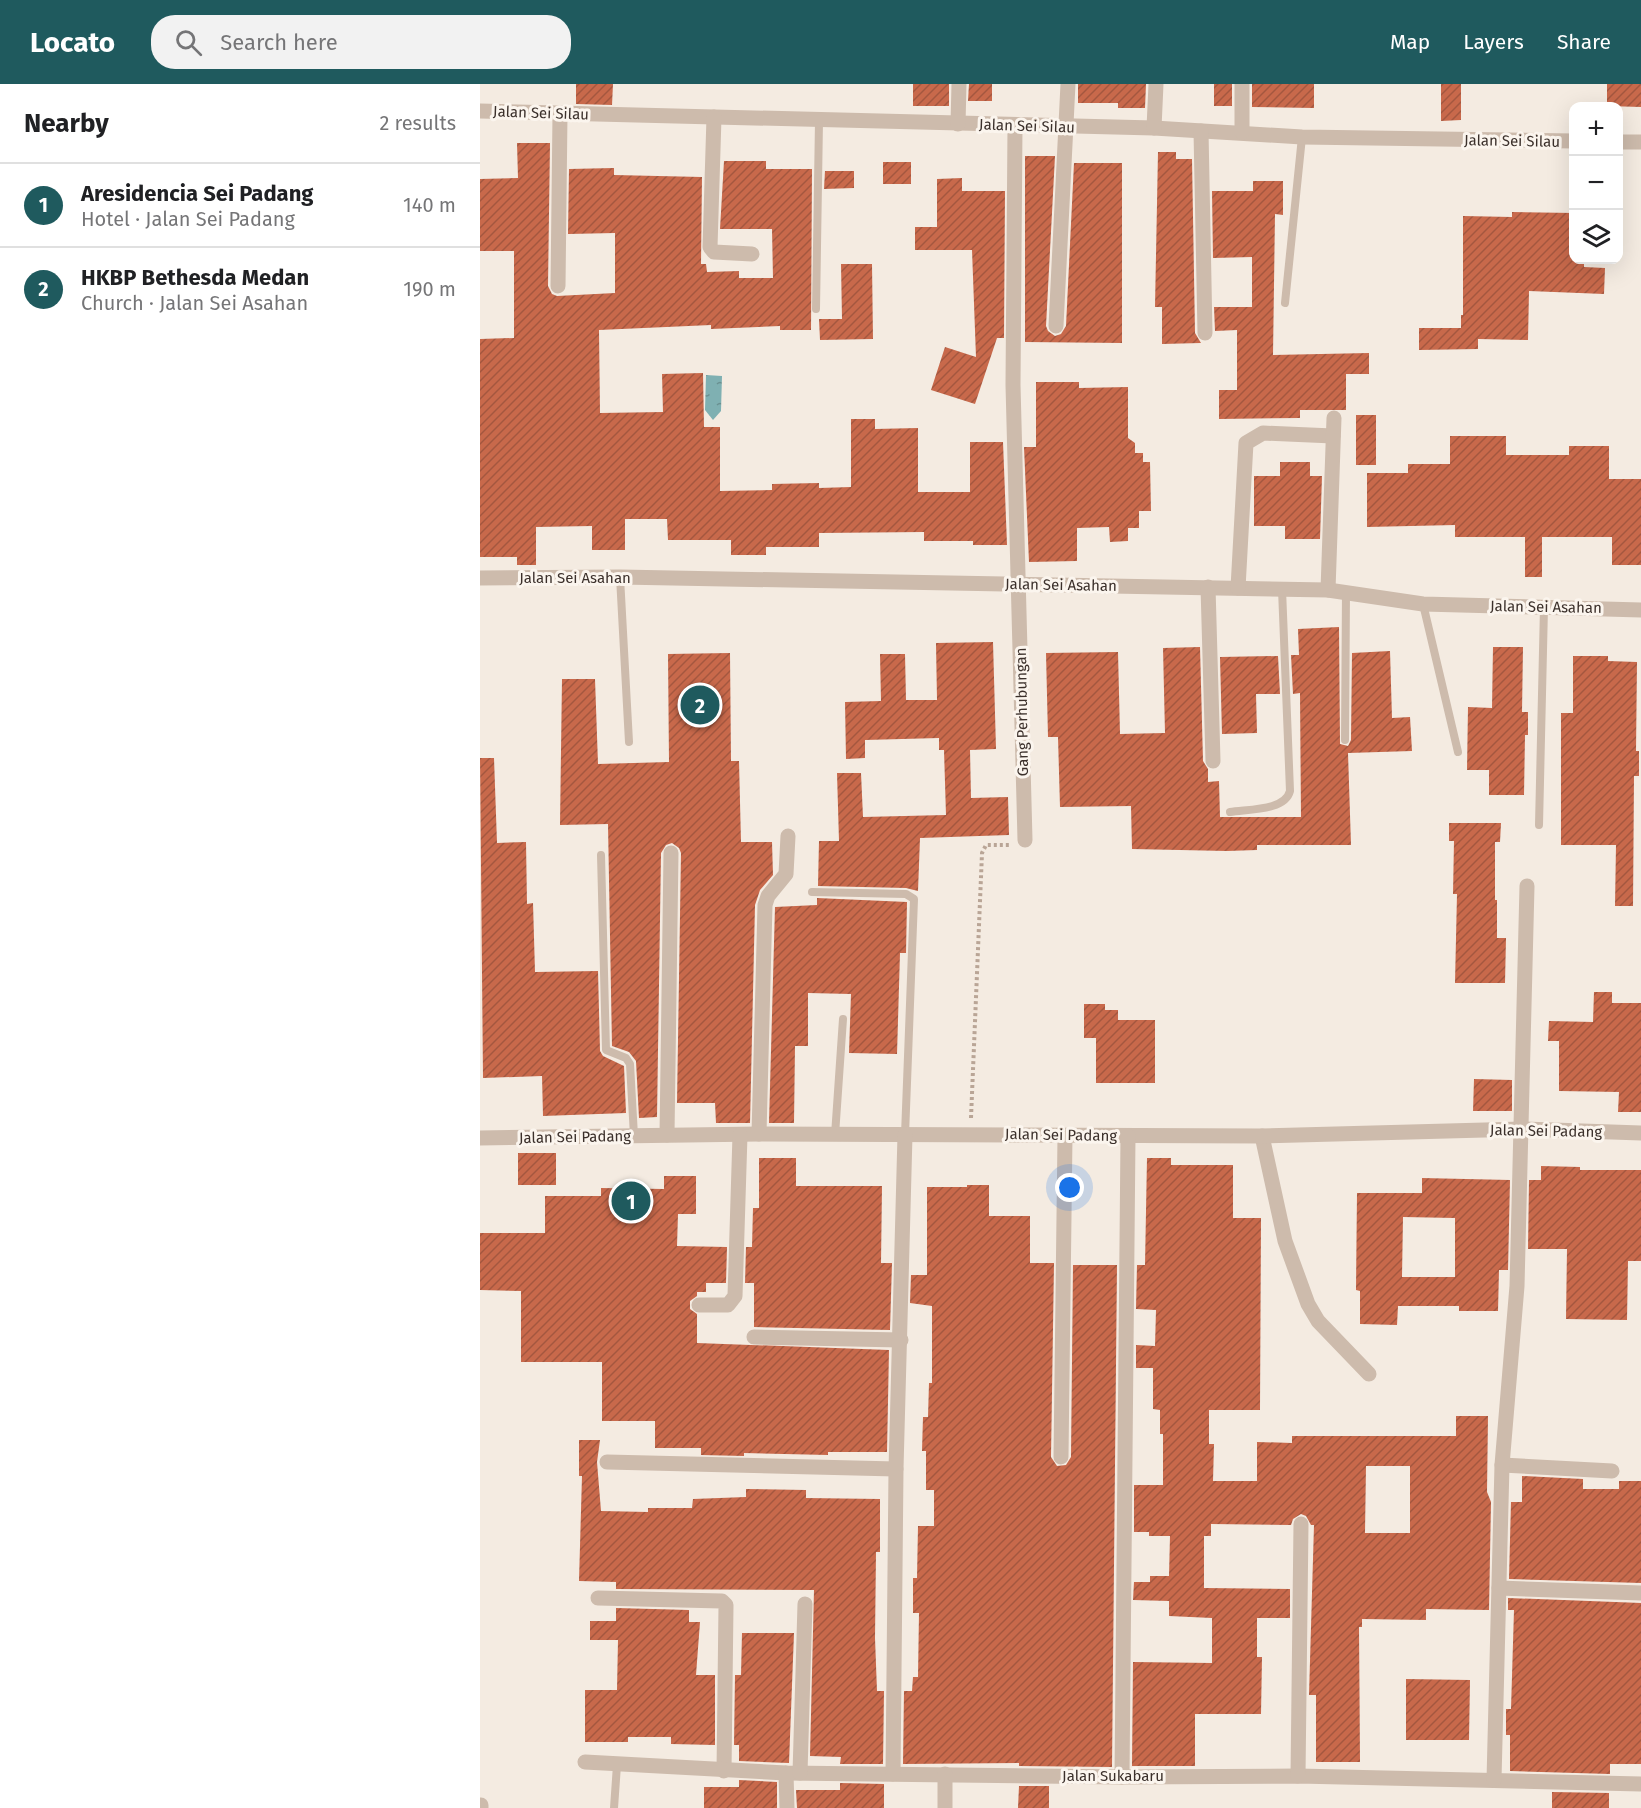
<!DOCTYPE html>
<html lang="en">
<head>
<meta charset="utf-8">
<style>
	:root { --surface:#fff; --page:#f2f2f2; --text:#202124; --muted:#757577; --line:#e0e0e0; --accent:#1f5a5e }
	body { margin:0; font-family:"Fira Sans",sans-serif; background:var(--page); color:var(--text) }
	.controls { position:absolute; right:18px; top:18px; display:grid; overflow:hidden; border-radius:12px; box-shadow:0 6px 24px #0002 }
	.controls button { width:54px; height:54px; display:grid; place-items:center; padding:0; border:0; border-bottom:2px solid var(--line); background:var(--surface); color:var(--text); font:30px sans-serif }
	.you { position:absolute; left:590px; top:1104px; width:21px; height:21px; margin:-15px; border:4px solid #fff; border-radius:50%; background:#1a73e8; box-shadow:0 0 0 9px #1a73e833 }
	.badge { display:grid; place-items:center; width:39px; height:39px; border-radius:50%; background:var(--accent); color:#fff; font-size:20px; font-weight:700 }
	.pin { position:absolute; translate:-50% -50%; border:3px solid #fff; box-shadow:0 2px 6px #0006 }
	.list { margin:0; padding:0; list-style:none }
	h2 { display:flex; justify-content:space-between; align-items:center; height:78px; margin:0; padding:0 24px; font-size:26px }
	h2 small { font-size:20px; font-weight:400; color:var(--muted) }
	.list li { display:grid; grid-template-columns:39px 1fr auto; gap:18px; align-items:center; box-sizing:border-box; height:84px; padding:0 24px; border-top:2px solid var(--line) }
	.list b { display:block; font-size:22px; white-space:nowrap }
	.list p { margin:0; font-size:20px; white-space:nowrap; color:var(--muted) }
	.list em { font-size:20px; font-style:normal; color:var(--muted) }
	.icon { flex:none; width:33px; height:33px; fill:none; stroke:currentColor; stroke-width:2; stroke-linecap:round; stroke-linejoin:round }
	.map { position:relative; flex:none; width:1161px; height:1724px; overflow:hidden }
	header { display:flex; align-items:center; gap:36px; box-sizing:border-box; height:84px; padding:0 30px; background:var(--accent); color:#fff }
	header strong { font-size:28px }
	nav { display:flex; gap:33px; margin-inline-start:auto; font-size:21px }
	.search { width:420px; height:54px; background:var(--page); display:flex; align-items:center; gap:15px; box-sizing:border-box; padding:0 21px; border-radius:24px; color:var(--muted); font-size:22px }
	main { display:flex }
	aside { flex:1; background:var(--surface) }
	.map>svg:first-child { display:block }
	.water { fill:url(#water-ripples) }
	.building { fill:url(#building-hatch); fill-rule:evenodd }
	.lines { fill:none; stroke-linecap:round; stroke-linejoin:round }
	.path { stroke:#b9a596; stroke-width:4; stroke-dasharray:3 3; stroke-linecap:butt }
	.lane { stroke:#cdbbac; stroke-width:8 }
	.street { stroke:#cdbbac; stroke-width:15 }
	.labels { text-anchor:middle; stroke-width:6; stroke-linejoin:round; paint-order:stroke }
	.street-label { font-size:15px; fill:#3b302b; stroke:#fbf5ee }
</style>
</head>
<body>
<header>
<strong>Locato</strong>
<div class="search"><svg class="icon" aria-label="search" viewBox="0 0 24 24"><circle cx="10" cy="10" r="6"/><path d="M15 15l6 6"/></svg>Search here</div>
<nav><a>Map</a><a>Layers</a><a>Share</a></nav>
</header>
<main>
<aside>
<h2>Nearby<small>2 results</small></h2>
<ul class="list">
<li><span class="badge">1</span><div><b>Aresidencia Sei Padang</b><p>Hotel · Jalan Sei Padang</p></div><em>140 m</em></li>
<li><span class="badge">2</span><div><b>HKBP Bethesda Medan</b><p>Church · Jalan Sei Asahan</p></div><em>190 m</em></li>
</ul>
</aside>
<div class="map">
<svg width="1161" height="1724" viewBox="0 0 1161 1724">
	<defs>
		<pattern id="water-ripples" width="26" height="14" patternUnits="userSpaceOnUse" patternTransform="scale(1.5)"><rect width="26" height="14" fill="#7fb0b2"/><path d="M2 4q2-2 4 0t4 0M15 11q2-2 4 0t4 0" fill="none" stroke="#699091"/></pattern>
		<pattern id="building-hatch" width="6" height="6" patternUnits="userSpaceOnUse" patternTransform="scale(1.5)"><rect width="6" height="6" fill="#c8694b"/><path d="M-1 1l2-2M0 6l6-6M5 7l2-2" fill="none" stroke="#a4573f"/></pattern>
	</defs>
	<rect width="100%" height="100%" fill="#f4ebe1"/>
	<!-- water -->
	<path class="water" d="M226,291l16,1 -1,35 -8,9 -8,-10z"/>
	<!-- building -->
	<g class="building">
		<path d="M96,0h37l-1,21 -36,-1z"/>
		<rect x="433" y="0" width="36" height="22"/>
		<path d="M489,0h23v17h-24z"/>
		<path d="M598,0h68l-1,24h-27v-5h-40z"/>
		<rect x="734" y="0" width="18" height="22"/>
		<path d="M772,0h62v24l-62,-1z"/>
		<path d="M961,0h20v36l-20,1z"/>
		<path d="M1127,0h34v23l-34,-1z"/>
		<path d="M37,59h33l-2,143 4,8 5,2 58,-3v-60l-47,1 1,-65 45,-1v7l88,2 -1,87h5l1,8 32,-1v7h34l-1,-49h-52l4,-68h42v8h46l-1,161h-31v-4l-69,3v-4l-112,5 1,83 63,-1 -1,-38 41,-1 1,54h16v64l52,-1v-6l47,-1v5l32,-1v-68h24v10l43,-1v64h52v-50h33l4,103h-34v-4h-49v-9l-105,1v14h-53v8h-35v-15h-63l-1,-21h-42v31h-33v-24l-56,1v38h-19v-8h-37v-218l34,-1v-87h-34v-72l38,-1z"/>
		<path d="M678,68h18v7h16l3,174 6,10 -39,1v-37h-7z"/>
		<path d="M545,72h30l-9,170 2,5 7,5 6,-2 5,-8 8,-163h48v180l-97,-1z"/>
		<rect x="403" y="78" width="28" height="22"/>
		<path d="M345,87h29v17l-30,1z"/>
		<path d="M482,94v13h43l-1,147h-7l-22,66 -44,-14 14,-43 31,10 -4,-107h-57v-23h22v-48z"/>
		<path d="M773,97h30v34l-8,-1 -2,141 96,-2v21h-23v36h-46v8l-81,1v-29h18v-60l-22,1 -1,-24h38v-50l-39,1 -1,-67h41z"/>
		<path d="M1032,128l62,1v47h10v7l21,1 -1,26 -75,-3 -1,49 -50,-1v10l-59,1v-22h42v-13h2v-99l49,1z"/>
		<path d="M361,180h31l1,75 -53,1 -1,-21h23z"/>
		<path d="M556,298h43v6l49,-1v51l7,5v10h8v9h7l1,49h-12v17h-11v13l-18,1 -1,-15 -32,1v33l-48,1 -5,-115h12z"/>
		<rect x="876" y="331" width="20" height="50"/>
		<path d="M970,352h56v19h63v-9h40v33h32v86h-29v-28h-70v40h-17v-40h-70v-12l-88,2v-54h41v-9h42z"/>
		<path d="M800,378h30v14h12l-2,63h-35v-13h-31v-50h26z"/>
		<path d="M859,543l1,117 8,2 3,-6 1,-87 38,-2 2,67 18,-1 2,34 -64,2 3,92h-94v5l-30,1 -95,-2 -1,-43 -71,1 -2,-70h-10l-2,-84 72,-1 2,82 45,-1 -2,-85 37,-1 3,114 5,8v13l11,-1 1,36h81l-1,-124 -7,1 -2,-39h8l-1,-26z"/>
		<path d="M513,558l3,107 -26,1 1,48 37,-1 1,38 -89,3 -2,53 -12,-3 -88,-2 1,-45h20l-2,-68h24l2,44 83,-2 -2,-65h-5v-12l-74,2v18l-19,1 -1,-57 36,-1 -1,-47h25l1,46h31l-1,-57z"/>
		<path d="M1013,563h30l-1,65h6v23h-3l-1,60h-35v-25h-22l1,-63 24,1z"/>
		<path d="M250,569l1,108h8l2,81h31l1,33 -13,15 -5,15 -5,218h-34l-1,-20h-38l4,-250 -2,-5 -7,-5 -6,2 -5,8 -4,264 -18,1 -3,-57 -7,-9 -17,-6 -4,-222 -48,1 2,-146h33l3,85 71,-2 -1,-108z"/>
		<path d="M798,572l2,38h-24l1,39 -35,1 -2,-77z"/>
		<path d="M1093,572h35v5l29,1 -1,89h3v25h-5l-1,130h-18l1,-61h-55v-132h12z"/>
		<path d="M0,674h14l3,85 29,-1 1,62 6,-1 2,69 63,-1 2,80 3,5 21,10 2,47 -83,3 -1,-40 -59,2z"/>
		<path d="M969,739h52l-1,19h-5v58h2v38h9l-1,45h-50l2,-89h-4l1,-53h-5z"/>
		<path d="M337,814l90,4 -1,51h-6l-3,101 -48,-1 2,-59 -43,-1v53h-13l-1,77h-25l6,-216 42,-2z"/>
		<path d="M1114,908h18v11h29v109h-23l1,-20 -60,-1v-50h-11l1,-20 44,1z"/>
		<path d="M604,920h21v6h13v10h37v63h-59v-45h-12z"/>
		<path d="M994,995l38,1v31h-39z"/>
		<rect x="38" y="1069" width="38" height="32"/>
		<path d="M279,1074h37v28h86l-1,77h11l-2,67 -136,-3v-44h-9l1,-36h6l1,-39h6z"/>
		<path d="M667,1074h24v7h62v53h28l-1,192h-51v34h5l-1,37h44v-39l35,1v-7h164v-20h32l-1,76 4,10 -2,108 -63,-1v11l-64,-1v8h-3l1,135h-44v-67h-7l5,-170h-3l-5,-9 -5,-2 -8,5 -2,6 -80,-1v12h-7v52l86,1v29h-33v39h5l-1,57h-66v52h-63l1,-104 79,1v-45l-43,-2v-15l-36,-1 1,-18h16v-6h19l1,-40h-21v-4h-15v-47h29v-51h-3v-24l-7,-1v-41h-17v-23l19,1 1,-36 -20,-1 1,-44h8zM886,1382h44v67h-45z"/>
		<path d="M1061,1082l39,1v3h61v91h-13l-1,59 -61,-1 1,-70h-39l1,-69h12z"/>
		<path d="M184,1092h32v38h-18l-1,32 50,1 -1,36h-20v9h-9v4l-7,5v8l7,5v29l192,7 -2,102h-59v3l-84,-2v3l-43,-1v-7h-46v-27h-53v-59h-81v-71l-41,-1v-57h65v-37h56v-8l63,1z"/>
		<path d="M942,1094l88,2 -2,90h-9l-1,41h-39v-5h-61l-1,19 -37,-1v-33l-4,-1 1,-97h65zM923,1133l52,1v59h-53z"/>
		<path d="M487,1101h22v31h41v47h24l-3,194 6,9 9,-1 5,-8 2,-192h44l-5,502 -93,-1v-3l-116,1 1,-73h8l1,-14h5l1,-64h-6v-35h4l1,-52h16v-36h-8v-39h-4l1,-34h5l1,-34h3v-77l-22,-3 1,-28h16v-88h40z"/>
		<path d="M99,1356h21l-3,22 4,49 47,1v-4h44l1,-9 53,-2v-8l60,1v8l74,1v53h-4l-1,86 2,53h7l-1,73h-43l1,-7 -31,-1 4,-166 -198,-1v-7l-37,-1 3,-105h-3z"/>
		<path d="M1042,1392l61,3v10h36v-8h22v102l-132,-4 2,-77h11z"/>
		<path d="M1028,1514l133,5v161h-31v10l-100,-3v-36h-4v-26h5l3,-99h-6z"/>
		<path d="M136,1524l73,2v12h11l-4,53h19v70l-44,-1v-7h-43v5h-43v-52h32l1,-50h-28v-19h26z"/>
		<path d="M262,1549h52l-5,130 -50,-2v-16h-5l1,-70h6z"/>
		<path d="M926,1595l64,1 -1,60h-63z"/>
		<path d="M259,1696l38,2v26h-73v-21h35z"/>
		<path d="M360,1699l44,1v24h-87l-1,-18h44z"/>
		<path d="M539,1702h30v22h-31z"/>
		<path d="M1072,1708l57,1v15h-57z"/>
	</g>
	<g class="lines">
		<!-- path -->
		<path class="path" d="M491,1034l11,-265 4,-8h24"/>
		<!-- lane -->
		<g class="lane">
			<path d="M805,219l17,-166"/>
			<path d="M336,225l3,-188"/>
			<path d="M140,493l9,165"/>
			<path d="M943,520l35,148"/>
			<path d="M865,656l1,-149"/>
			<path d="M750,728c18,-3 55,-1 60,-21l-8,-202"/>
			<path d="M1059,741l5,-218"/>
			<path d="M121,771l5,195 20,8 4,6 4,72"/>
			<path d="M332,808l94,2 8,5 -9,236"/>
			<path d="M355,1051l8,-116"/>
			<path d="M134,1724l3,-43"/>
		</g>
		<!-- street -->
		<g class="street">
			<path d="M0,27l674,17 148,9 272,4"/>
			<path d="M234,33l-4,130 4,5 38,2"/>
			<path d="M478,40l1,-40"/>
			<path d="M535,42l-2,259 12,455"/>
			<path d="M674,44l2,-44"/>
			<path d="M721,47l4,202"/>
			<path d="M762,48v-48"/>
			<path d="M1138,58h23"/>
			<path d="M78,202l2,-172"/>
			<path d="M576,242l12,-242"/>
			<path d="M0,494l140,-1 708,13 95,14 218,6"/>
			<path d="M728,503l5,174"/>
			<path d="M758,504l8,-145 17,-10 70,3"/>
			<path d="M848,506l6,-172"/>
			<path d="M279,1050l6,-229 3,-9 18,-22 2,-38"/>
			<path d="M187,1051l4,-282"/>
			<path d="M782,1052l23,105 23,63 10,17 51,53"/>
			<path d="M0,1054l279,-4 503,2 260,-7 119,4"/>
			<path d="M219,1221h29l7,-9 5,-161"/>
			<path d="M274,1253l147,3"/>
			<path d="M581,1373l4,-321"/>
			<path d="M127,1378l289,7"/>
			<path d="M1022,1381l110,6"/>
			<path d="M1019,1504l142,5"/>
			<path d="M118,1514l124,3 4,4 -2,166"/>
			<path d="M105,1678l201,11 336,4 176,-1 343,8"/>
			<path d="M306,1689l1,35"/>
			<path d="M320,1689l5,-169"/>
			<path d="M413,1690l3,-305 9,-334"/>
			<path d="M818,1692l3,-252"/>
			<path d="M642,1693l6,-641"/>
			<path d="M1014,1696l8,-315 15,-179 10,-400"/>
			<path d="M1,1724v-3"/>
			<path d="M465,1724v-34"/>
		</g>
	</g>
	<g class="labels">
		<!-- street labels -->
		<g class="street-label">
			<text transform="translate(61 29) rotate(2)" y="5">Jalan Sei Silau</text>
			<text transform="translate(547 42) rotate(2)" y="5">Jalan Sei Silau</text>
			<text transform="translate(1032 57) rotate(1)" y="5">Jalan Sei Silau</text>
			<text x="95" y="499">Jalan Sei Asahan</text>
			<text transform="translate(581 501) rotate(1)" y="5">Jalan Sei Asahan</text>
			<text transform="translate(1066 523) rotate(1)" y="5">Jalan Sei Asahan</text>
			<text transform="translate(542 628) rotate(-91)" y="5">Gang Perhubungan</text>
			<text transform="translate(1066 1047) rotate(1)" y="5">Jalan Sei Padang</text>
			<text transform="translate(581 1051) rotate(1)" y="5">Jalan Sei Padang</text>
			<text transform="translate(95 1053) rotate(-1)" y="5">Jalan Sei Padang</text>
			<text x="633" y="1697">Jalan Sukabaru</text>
		</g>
	</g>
</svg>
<div class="controls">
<button>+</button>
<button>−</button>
<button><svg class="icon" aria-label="layers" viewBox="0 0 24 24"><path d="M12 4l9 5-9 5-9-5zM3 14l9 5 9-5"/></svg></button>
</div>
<div class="you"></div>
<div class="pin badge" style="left:151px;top:1117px">1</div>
<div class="pin badge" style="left:220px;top:621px">2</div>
</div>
</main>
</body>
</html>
